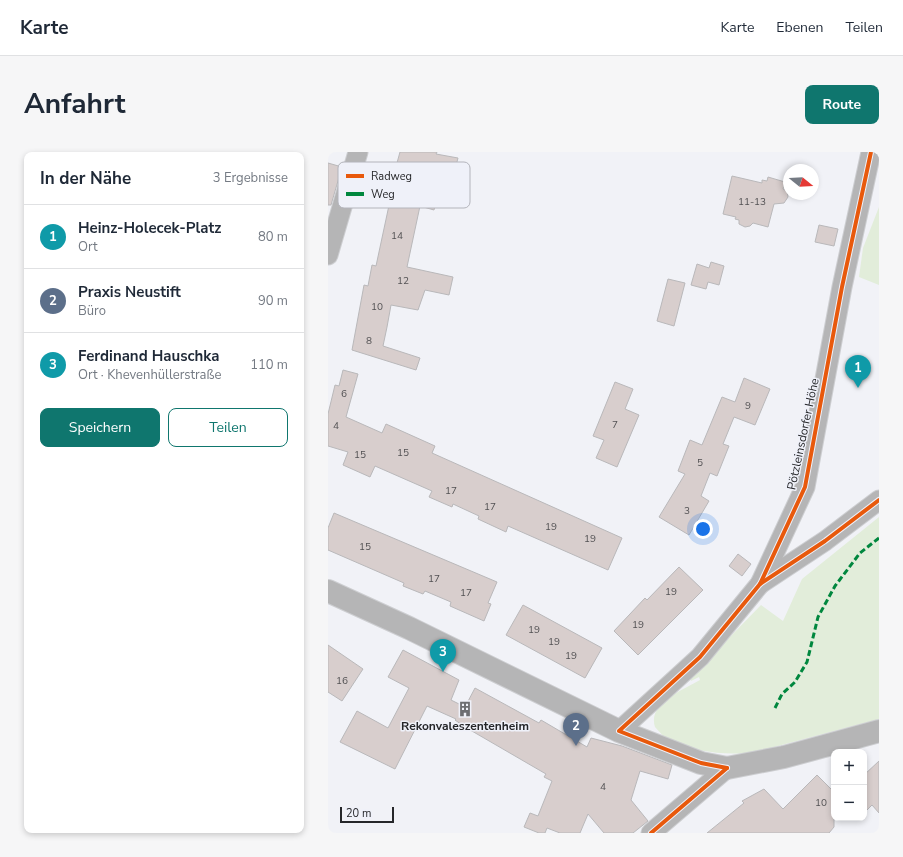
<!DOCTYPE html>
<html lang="de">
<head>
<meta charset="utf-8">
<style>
	:root { --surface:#fff; --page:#f6f6f7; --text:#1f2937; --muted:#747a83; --line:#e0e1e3; --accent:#0f766e }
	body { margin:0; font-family:"Nunito Sans",sans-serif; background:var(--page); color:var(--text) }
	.controls { position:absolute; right:12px; bottom:12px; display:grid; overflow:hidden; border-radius:8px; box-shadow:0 2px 6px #0003 }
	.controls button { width:36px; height:36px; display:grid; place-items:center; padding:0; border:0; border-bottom:1px solid var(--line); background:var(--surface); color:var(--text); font:20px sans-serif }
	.compass { position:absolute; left:455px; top:12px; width:36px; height:36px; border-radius:50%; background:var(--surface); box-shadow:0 2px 6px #0003; rotate:108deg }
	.scale { position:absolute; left:12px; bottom:10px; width:54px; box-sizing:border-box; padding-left:4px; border:2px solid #26272a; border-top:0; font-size:11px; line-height:14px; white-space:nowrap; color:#26272a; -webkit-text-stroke:3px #eff1f9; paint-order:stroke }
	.you { position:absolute; left:375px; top:377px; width:14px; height:14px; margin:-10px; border:3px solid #fff; border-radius:50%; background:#1a73e8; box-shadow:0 0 0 6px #1a73e833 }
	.badge { display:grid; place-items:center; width:26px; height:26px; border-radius:50%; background:var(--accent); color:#fff; font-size:13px; font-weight:700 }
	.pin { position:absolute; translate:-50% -33px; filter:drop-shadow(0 1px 2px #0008) }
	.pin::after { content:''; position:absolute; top:21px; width:14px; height:12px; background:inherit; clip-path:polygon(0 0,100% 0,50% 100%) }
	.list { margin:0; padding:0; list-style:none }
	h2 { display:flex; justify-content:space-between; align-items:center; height:52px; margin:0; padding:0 16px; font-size:17px }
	h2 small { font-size:13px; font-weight:400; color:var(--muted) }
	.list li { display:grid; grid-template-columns:26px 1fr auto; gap:12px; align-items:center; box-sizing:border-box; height:64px; padding:0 16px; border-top:1px solid var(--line) }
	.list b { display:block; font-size:15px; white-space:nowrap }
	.list p { margin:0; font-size:13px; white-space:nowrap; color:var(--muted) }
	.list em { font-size:13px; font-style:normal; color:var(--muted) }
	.actions { display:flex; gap:8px; padding:12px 16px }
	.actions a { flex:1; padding:9px 0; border:1px solid var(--accent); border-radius:8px; text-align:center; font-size:14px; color:var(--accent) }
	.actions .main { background:var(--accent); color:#fff }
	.map { position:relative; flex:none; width:551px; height:681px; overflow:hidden; border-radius:8px }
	header { display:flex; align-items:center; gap:24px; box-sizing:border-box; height:56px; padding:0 20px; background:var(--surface); border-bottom:1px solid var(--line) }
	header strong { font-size:19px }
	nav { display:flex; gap:22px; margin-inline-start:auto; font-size:14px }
	.intro { display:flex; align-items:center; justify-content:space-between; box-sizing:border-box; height:96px; padding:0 24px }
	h1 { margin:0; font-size:28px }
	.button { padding:10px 18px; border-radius:8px; background:var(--accent); color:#fff; font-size:14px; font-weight:700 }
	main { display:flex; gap:24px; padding:0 24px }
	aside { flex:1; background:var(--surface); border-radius:8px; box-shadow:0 2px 6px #0003 }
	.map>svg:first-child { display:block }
	.green { fill:#e2edda }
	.building { fill:#d8cecd; stroke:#b9b8ba }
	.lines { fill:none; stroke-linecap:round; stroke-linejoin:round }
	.minor-casing { stroke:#cdced1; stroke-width:21 }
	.tertiary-casing { stroke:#cdced1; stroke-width:24 }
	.minor { stroke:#b5b5b6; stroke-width:19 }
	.tertiary { stroke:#b5b5b6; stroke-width:22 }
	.quiet { stroke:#00873e; stroke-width:3; stroke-dasharray:6 3; stroke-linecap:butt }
	.cycleway-casing { stroke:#eff1f9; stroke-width:6 }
	.cycleway { stroke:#e8590c; stroke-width:4 }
	.labels { text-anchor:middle; stroke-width:3; stroke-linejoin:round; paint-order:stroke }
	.number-label { font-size:10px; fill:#525153 }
	.street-label { font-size:12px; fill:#26272a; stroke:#eff1f9 }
	.poi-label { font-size:12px; font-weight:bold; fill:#26272a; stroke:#eff1f9 }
	.key { fill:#eff1f9; stroke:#b3b4bb; stroke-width:1 }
	.key-label { font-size:11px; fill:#26272a }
</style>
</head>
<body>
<header>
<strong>Karte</strong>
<nav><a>Karte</a><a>Ebenen</a><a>Teilen</a></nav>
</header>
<div class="intro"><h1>Anfahrt</h1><a class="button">Route</a></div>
<main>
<aside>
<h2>In der Nähe<small>3 Ergebnisse</small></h2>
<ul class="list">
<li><span class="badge" style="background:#0f9aa8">1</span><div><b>Heinz-Holecek-Platz</b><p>Ort</p></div><em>80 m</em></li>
<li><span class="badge" style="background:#5c6f8a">2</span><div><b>Praxis Neustift</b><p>Büro</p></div><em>90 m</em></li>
<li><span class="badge" style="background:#0f9aa8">3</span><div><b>Ferdinand Hauschka</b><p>Ort · Khevenhüllerstraße</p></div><em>110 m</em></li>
</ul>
<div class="actions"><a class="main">Speichern</a><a>Teilen</a></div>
</aside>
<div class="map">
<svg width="551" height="681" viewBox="0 0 551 681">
	<rect width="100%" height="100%" fill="#f1f2f7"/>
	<!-- green -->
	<g class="green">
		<path d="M551,55v78l-20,-8 4,-29z"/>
		<path d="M551,365v202l-124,33c-26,4 -63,0 -86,-12 -5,-2 -10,-9 -14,-13 -8,-24 30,-38 45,-47l-1,-3 -8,4 -1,-3 71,-73 22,16 19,-42z"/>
	</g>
	<!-- building -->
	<g class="building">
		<path d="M72,0h37l-1,2 22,4 -4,15 -10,-2 -10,39 -14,-4 -13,61 46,10 -4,18 -24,-5 -7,20 -27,-5 -4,22 -4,19 37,12 -4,12 -64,-20 12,-65 4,1 4,-21 4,1 18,-84 -2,-1z"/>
		<path d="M0,11l14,4 -11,38h-3z"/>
		<path d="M404,24l30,7v-3l5,1 1,-4 17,5 -2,7 4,2 1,6 -4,6 -10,1 -6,23 -15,-4 -3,3 -5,1 -6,-3v-4l-4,-1 1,-2 -13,-3z"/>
		<path d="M491,73l19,4 -4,17 -19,-4z"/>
		<path d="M383,110l13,4 -5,19 -11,-3 -2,7 -15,-4 6,-21 12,4z"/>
		<path d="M340,127l17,4 -11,43 -17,-5z"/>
		<path d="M15,218l15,4 -12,43 36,16 4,-9 49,22 -3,7 190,85 -14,32 -100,-44 -2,6 -28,-13 1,-3 -26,-12 -1,3 -23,-10 3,-6 -57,-25 -5,11 -27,-12 5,-13 -20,-6v-32l7,-29 4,1z"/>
		<path d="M416,226l26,11 -15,36 -21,-8 -11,27 6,2 -12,30 -7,-3 -9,23 8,5 -20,34 -30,-18 26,-43 -7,-3 12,-31 12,5 20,-48 13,5z"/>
		<path d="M287,230l18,7 -8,20 14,6 -22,52 -21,-9 8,-18 -11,-4z"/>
		<path d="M6,361l163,69 -9,21 3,1 -7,17 -34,-15 1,-4 -26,-11 -2,3 -20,-8 1,-3 -76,-33v-22z"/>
		<path d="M410,402l13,10 -9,12 -13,-10z"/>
		<path d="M351,415l24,23 -65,65 -24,-24 31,-33 2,2z"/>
		<path d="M195,453l79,43 -17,30 -79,-43z"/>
		<path d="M0,493l35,24 -21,32 -14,-9z"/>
		<path d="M75,498l56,30 -8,20 14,7 10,-19 64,35 2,-3 46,27 4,-9 31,8 50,19 -4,14 -28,-8 -9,29 17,21 -15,12h-29l-16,-19 -8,19h-20l-13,-5 -2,5h-6l-15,-6 6,-14 8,3 14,-35 -8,-4 2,-3 -81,-47 -10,-7 1,-1 -29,-13 -32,63 -55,-27 17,-31 31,17 21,-40 -21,-11z"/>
		<path d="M551,609v52l-7,-8 -8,8v-38z"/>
		<path d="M489,623l17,17v35l-5,6h-122l37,-30 -2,-2 22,-12 19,20z"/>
	</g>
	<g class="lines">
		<defs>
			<g id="minor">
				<path d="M0,103l30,-103"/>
				<path d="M432,432l65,-43 54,-41"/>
				<path d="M291,579l81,-74 60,-73 45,-97 37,-200 29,-135"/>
				<path d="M323,681l76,-65"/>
			</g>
			<path id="tertiary" d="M0,439l81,37 210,103 82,32 26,5 57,-11 95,-26"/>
		</defs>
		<!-- minor casing -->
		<use href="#minor" class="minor-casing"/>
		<!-- tertiary casing -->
		<use href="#tertiary" class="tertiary-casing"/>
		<!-- minor -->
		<use href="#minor" class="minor"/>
		<!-- tertiary -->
		<use href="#tertiary" class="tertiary"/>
		<!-- quiet -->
		<path class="quiet" d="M447,556l7,-14 13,-12 12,-20 11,-45 17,-31 25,-33 19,-15"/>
		<defs>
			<g id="cycleway">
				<path d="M432,432l65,-43 54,-41"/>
				<path d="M399,616l-26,-5 -82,-32 81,-74 60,-73 45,-97 37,-200 29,-135"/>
				<path d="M323,681l76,-65"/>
			</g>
		</defs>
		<!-- cycleway casing -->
		<use href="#cycleway" class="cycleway-casing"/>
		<!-- cycleway -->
		<use href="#cycleway" class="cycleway"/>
	</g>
	<!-- icons -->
	<defs>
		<symbol id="building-bare" viewBox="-9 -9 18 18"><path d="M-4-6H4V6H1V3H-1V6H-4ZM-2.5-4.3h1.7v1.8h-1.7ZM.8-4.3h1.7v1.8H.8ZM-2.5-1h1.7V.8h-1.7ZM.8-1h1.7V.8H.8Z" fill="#6d6e72" stroke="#eff1f9" stroke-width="2.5" paint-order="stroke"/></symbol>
	</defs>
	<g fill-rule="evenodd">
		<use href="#building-bare" x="126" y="546" width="22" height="22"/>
	</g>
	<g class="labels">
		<!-- number labels -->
		<g class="number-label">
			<text x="424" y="53">11-13</text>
			<text x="69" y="87">14</text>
			<text x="75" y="132">12</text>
			<text x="49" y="158">10</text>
			<text x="41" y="192">8</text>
			<text x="16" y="245">6</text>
			<text x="420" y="257">9</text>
			<text x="287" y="276">7</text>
			<text x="8" y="277">4</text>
			<text x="75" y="304">15</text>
			<text x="32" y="306">15</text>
			<text x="372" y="314">5</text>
			<text x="123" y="342">17</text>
			<text x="162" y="358">17</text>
			<text x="359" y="362">3</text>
			<text x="223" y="378">19</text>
			<text x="262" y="390">19</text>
			<text x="37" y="398">15</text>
			<text x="106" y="430">17</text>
			<text x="343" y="443">19</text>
			<text x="138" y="444">17</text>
			<text x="310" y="476">19</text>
			<text x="206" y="481">19</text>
			<text x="226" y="493">19</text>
			<text x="243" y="507">19</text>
			<text x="14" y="532">16</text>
			<text x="275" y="638">4</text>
			<text x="493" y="654">10</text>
		</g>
		<!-- street labels -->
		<g class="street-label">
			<text transform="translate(475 282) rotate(-78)" y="4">Pötzleinsdorfer Höhe</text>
		</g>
		<!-- poi labels -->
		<g class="poi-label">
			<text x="137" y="578">Rekonvaleszentenheim</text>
		</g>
	</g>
	<!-- legend -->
	<rect x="10" y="10" width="132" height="46" rx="6" class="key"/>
	<rect x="18" y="22" width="18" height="4" fill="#e8590c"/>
	<rect x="18" y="40" width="18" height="4" fill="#00873e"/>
	<g class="key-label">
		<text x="43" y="28">Radweg</text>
		<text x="43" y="46">Weg</text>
	</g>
</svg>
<div class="controls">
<button>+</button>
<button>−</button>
</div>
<svg class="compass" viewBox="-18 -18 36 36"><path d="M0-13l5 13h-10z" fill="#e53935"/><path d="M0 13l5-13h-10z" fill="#747a83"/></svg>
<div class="scale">20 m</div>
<div class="you"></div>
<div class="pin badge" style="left:530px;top:236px;background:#0f9aa8">1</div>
<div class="pin badge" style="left:248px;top:594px;background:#5c6f8a">2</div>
<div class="pin badge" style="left:115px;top:520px;background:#0f9aa8">3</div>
</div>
</main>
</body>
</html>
